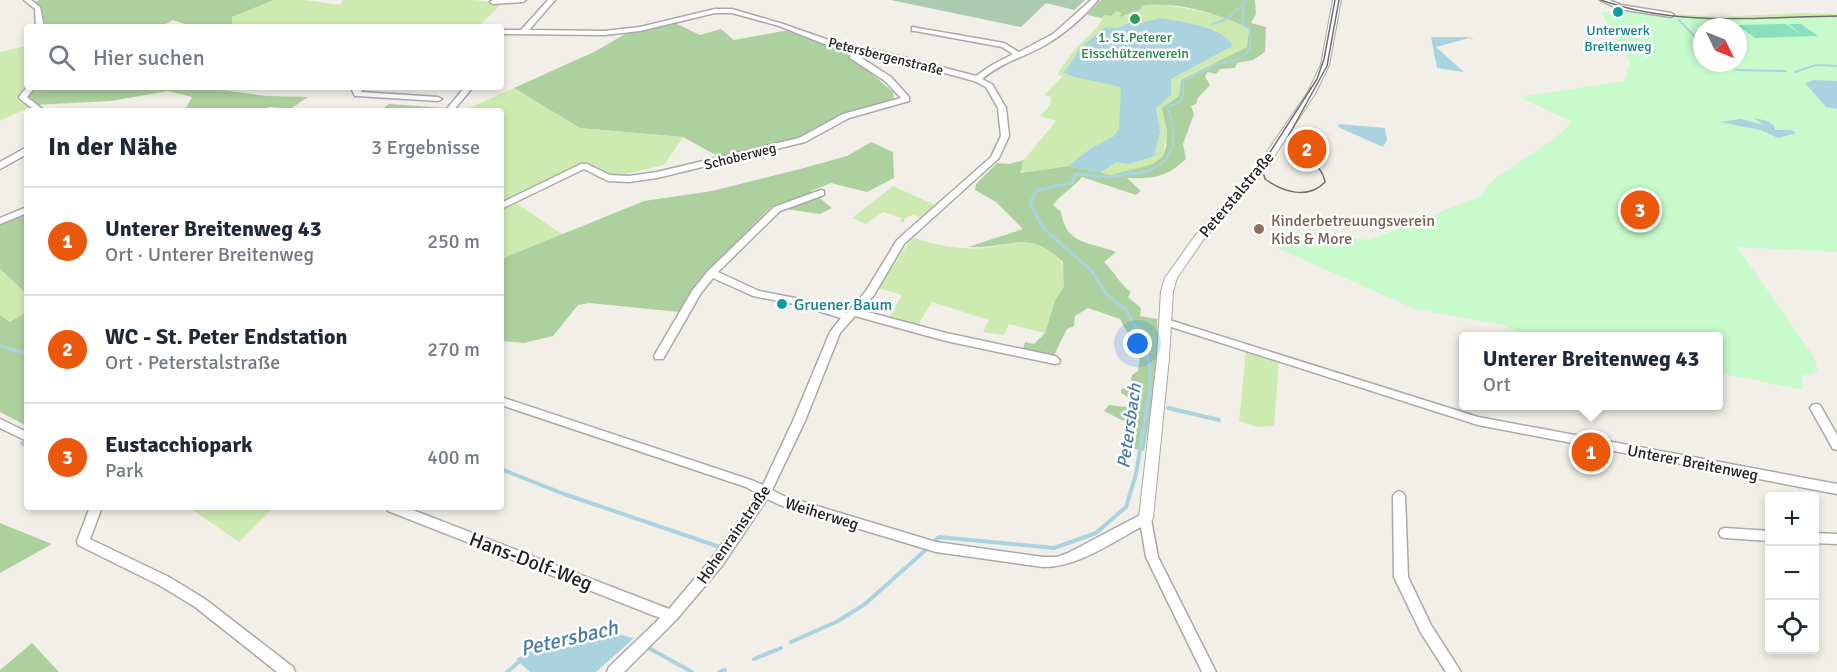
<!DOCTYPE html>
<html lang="de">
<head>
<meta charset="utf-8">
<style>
	:root { --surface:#fff; --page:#f6f6f7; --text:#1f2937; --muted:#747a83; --line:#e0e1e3; --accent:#ea580c }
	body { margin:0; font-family:Signika,sans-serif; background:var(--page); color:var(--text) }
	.controls { position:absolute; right:18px; bottom:18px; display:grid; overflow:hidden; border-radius:6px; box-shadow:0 3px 9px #0003 }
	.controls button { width:54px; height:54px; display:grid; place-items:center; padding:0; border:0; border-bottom:2px solid var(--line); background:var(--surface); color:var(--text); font:30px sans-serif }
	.compass { position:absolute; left:1693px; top:18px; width:54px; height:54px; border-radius:50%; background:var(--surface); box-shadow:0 3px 9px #0003; rotate:133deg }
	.you { position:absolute; left:1138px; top:344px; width:21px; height:21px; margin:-15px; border:4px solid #fff; border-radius:50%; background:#1a73e8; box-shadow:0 0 0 9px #1a73e833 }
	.badge { display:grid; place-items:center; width:39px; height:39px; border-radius:50%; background:var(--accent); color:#fff; font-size:20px; font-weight:700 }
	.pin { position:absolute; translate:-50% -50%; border:3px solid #fff; box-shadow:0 2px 6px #0006 }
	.popup { position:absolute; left:1459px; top:332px; width:264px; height:78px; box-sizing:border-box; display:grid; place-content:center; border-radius:6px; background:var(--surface); filter:drop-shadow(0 2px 4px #0005); font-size:20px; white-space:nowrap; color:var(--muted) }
	.popup b { font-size:22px; color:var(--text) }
	.popup::after { content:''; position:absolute; left:50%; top:100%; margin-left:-12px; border:12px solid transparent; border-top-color:var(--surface) }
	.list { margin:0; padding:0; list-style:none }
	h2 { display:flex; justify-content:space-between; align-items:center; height:78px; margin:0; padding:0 24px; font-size:26px }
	h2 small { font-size:20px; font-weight:400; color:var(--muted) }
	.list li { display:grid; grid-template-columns:39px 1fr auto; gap:18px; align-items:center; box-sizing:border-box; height:108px; padding:0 24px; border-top:2px solid var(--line) }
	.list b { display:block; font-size:22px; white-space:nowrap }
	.list p { margin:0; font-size:20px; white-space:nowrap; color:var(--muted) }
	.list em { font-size:20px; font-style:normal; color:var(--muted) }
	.icon { flex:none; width:33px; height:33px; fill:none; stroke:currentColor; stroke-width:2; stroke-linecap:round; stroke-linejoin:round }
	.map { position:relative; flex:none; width:1837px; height:672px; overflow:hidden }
	.search { position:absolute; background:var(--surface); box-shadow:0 3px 9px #0003; left:24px; top:24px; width:480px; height:66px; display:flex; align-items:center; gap:15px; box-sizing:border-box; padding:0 21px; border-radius:6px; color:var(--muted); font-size:22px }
	.panel { position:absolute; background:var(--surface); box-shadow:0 3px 9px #0003; left:24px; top:108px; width:480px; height:402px; border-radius:6px }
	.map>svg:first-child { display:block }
	.grass { fill:#cdebb0 }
	.forest { fill:#add19e }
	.cemetery { fill:#aacbaf }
	.park { fill:#c8facc; fill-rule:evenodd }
	.pitch { fill:#88e0be }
	.water { fill:#aad3df }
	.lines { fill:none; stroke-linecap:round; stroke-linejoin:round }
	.stream-far2 { stroke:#aad3df; stroke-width:2 }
	.stream-far1 { stroke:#aad3df; stroke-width:3 }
	.stream { stroke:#aad3df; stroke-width:4 }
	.minor-casing { stroke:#a9a9a9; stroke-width:3 }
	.tertiary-casing { stroke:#a9a9a9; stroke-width:2 }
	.minor { fill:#fff; fill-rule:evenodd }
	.tertiary { fill:#fff; fill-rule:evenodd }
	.tram { stroke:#707070; stroke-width:1.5 }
	.culture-dot { fill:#0f9aa8; stroke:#fff; stroke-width:2 }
	.leisure-dot { fill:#2e9e5b; stroke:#fff; stroke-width:2 }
	.education-dot { fill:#8d6e63; stroke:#fff; stroke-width:2 }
	.labels { text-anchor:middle; stroke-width:5; stroke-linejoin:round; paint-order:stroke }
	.far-culture-label { font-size:14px; fill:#0d838f; stroke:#fff }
	.far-leisure-label { font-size:14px; fill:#27864d; stroke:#fff }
	.far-street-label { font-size:14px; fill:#222; stroke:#fff }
	.street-label { font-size:16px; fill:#222; stroke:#fff }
	.education-label { font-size:16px; fill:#785e54; stroke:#fff; text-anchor:start }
	.culture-label { font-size:16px; fill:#0d838f; stroke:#fff; text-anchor:start }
	.water-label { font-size:18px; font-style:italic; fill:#4a7aab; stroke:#fff }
	.near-street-label { font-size:20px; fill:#222; stroke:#fff }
	.near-water-label { font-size:21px; font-style:italic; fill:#4a7aab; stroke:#fff }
</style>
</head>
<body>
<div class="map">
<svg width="1837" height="672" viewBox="0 0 1837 672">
	<rect width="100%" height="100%" fill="#f2efe9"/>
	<!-- grass -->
	<g class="grass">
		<path d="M274,0h31l35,5 3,-5h130l29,3 -24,24h-227v-3l-19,1v-8z"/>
		<path d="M1157,3l66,13 26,13 -2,18 -66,33 -2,16 -16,12 4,23 -4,25 -10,8 -42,11 -42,-9 -50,7 5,-13 32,-39 -16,-5 10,-11 1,-8 -7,-2 19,-19 -6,-2 18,-25 22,-21 8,-13 11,-4 8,5 16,-6 1,-4z"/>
		<path d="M1803,13l34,1v12l-33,11 -78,-17 60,-3h-103l-5,-3 38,3z"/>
		<path d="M27,46v41l7,18 -34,16v-69z"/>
		<path d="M514,88l66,40 103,9 -19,28 -59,14 -20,-10 -69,34 47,32 -62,24v-148h-29l-3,-3z"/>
		<path d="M893,186l44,20 -14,12 -10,-3 -8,3 -2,5 -3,-2 2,-3 -19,-6 -17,12 -14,-6z"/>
		<path d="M913,237c23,9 48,13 72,11 15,-1 31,-8 46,-7 21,1 40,25 33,46 -1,4 -5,8 -7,11 -6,10 -8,24 -12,35l-36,-9 -5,11 -21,-3 6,-12 -57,-18 -14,23 -29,-7 13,-23 -24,-7z"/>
		<path d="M0,269l27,25v18l-17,10 -10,-7z"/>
		<path d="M1246,351l33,10 -5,65 -17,1 -18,-6z"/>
		<path d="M188,507h86l-35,35z"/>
	</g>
	<!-- forest -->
	<g class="forest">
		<path d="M39,0h235l-42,17v8l19,-1v3h-58l-20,-7 -13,7h-120l-2,-18 -7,-5z"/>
		<path d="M1101,0h154l1,14 -5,9 15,4 -1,25 -12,8 -16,3 -2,5 -15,1 -4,5 -8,-2 -3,4 5,9 -12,13 -2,6 -5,2 3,8 -11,30 3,15c-19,18 -33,20 -59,19l14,13 -5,4 -54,-18c-9,11 -21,17 -29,28l8,7c5,33 27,29 55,40l-12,10c11,10 16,23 27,30l-3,5 13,11 -1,8 17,3 2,42 -15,90 -12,-3 3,-21 -31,-16 5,-6 25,3v-7l-13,-8 1,-5 8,2 2,-15 6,-4 2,-15 -20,-37 -32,-11 -13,8 -1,10 -7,3 -14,28 -30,-8 2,-7 9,2 11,-11 10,-33 9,-13 -1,-25c-36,-35 -51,-13 -95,-15l55,-18 -27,-27 -21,-12 1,-6 21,-21 12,1 15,-4 -4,13 49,-7 42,9 42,-11 10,-8 3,-9 1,-16 -5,-23 17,-12 2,-16 66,-33 2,-18c-27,-15 -77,-29 -107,-23l-2,4 -20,7 1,-4 -5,-2 -5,5 -6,-1 -3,3 -15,-3z"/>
		<path d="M675,23l25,12 21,-6 13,11 55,-10 55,20 49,42 1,7 -48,15 -46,25 -77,20 -40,-22 -103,-9 -66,-40 82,-37 29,-17z"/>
		<path d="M33,87h168l66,9 41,1 -18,12 -21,-2 -2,4h-83l8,-14 -24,-6 -57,10 -77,4 -11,-8z"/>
		<path d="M389,104l58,4 -4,3h-63z"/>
		<path d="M871,142l22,10 1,26 -27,14 -36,-9 -20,8 21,17 -12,6 -49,-7 -66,66 -26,39 -90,-9 -11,2 -25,31 -29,7 -23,-2v-82l143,-58 68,-10 92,-23 43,-12z"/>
		<path d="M27,210v84l-27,-25v-48z"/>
		<path d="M27,312v114l-27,-14v-97l10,7z"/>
		<path d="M0,523l52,21 -52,29z"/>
		<path d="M32,643l27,29h-59v-2z"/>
	</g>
	<!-- cemetery -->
	<path class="cemetery" d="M891,0h194l-11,10 -28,-7 -25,24z"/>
	<!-- park -->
	<path class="park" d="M1623,11l103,9 111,-3v235l-100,-5 75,107 5,12v6l-15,4 1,14 -84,-17 -1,-37h-190l-25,-11 -88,-16 -136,-60 14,-17 76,8 110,-43 15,-18 60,-40 18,-17 -53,-25 105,-16 6,-19 -29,-50 22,2zM1702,27h36v36h-36z"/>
	<!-- pitch -->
	<path class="pitch" d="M1786,24l18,12 -16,-12h13l17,12 -63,2 -18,-13z"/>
	<!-- water -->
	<g class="water">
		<path d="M1159,18c16,2 70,10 73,28l-61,33v16l-15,13 4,24 -6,24 -25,8 -13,-2 -16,11 -31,-7 22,-18 22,-11 6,-8 2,-42 -46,-10 -13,-5 5,-3 13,-21 25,-21 13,1 12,-5 6,2c8,-5 15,-3 23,-7z"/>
		<path d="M1431,37h39l4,3 -5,-2 -33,9 28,25 -27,-4z"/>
		<path d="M1814,80l23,1v28l-11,-2 -21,-24z"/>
		<path d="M1754,118l13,3 7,5 1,4h17l4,3 -18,5 -17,-8 -42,-8 22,-3 23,6z"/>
		<path d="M1339,124l46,4 2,12 -4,7 -45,-20z"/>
		<path d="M610,632l24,6 -38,34h-66l-14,-13 4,-2c26,-17 60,-24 90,-25z"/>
	</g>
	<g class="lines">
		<!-- stream-far2 -->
		<g class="stream-far2">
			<path d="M1679,20l23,24"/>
			<path d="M1212,24l15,-5 16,-15"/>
			<path d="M1736,70l50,1"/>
			<path d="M1795,72l21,-7 21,1"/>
			<path d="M1128,172h3"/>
			<path d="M1145,172c32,-10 33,-37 22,-65l12,-4 4,-8v-14l32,-16 28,-8 7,-7v-21l-8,-5 2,-24"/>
		</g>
		<!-- stream-far1 -->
		<g class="stream-far1">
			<path d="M1,346l26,8"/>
			<path d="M1150,392v-26l-7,-26 -17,-30 -19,-15 -15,-24 -49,-43 -13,-25 7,-13 35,-7 3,-9 35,3 40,-6"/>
		</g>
		<!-- stream -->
		<g class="stream">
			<path d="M1168,408l51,12"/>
			<path d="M22,443l5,3"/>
			<path d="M501,469l63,25 156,53"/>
			<path d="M934,542l5,-5 115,11 42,-15 30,-26 10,-33 14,-84"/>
			<path d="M791,642l47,-21 27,-17 64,-57"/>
			<path d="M647,647l45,25"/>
			<path d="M754,659l27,-11"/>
			<path d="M507,672l12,-10"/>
			<path d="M719,672l6,-2"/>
		</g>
		<defs>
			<g id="minor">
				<path d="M24,0h7l9,7 4,20h-8l-1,-18z"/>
				<path d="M526,0l-3,2 -30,2 -3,-2 3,-2z"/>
				<path d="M548,0h7l-26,30 75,1 36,-4 75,-18h17l51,15 54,19 47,9 92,24 16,-11 21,-11 -11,-7 -87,-16h-3v-4l92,16 15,9 34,-18 38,-34h7c-16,19 -36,36 -58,48 -20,10 -40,16 -58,31l10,5 14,24 3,28 -10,22 -95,86 -30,51 -14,15 86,23 109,23 5,4 -1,3 -4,1 -109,-23 -91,-25 -15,17 -35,88 -33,69 12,6 152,46 107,15h14l11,-4 74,-39 4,-1 4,1 8,43 58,115h-14l-56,-115 -5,-30c-30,16 -63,40 -98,40l-107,-15 -156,-47 -13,-6 -45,67 -46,54 -52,52h-17l2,-5 51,-49 -272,-107 -2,-4h19l264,102 43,-51 46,-64 -12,-7 -245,-82v-8l253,84 9,4 30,-64 37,-89 11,-14 -42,-13 -46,-9 -40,-18 -12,15 -38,66h-8l-1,-3 38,-65 16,-20 66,-64 47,-17 3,1v4l-44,16 -62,61 41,19 41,8 47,14 19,-22 31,-51 94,-83 10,-21 -3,-28 -12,-21 -12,-6 -91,-25 -25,-5 -1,4 34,22 18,20v4l-60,17 -44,24 -148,36 -28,4 -21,-1 -24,-12 -83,40v-6l80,-39h6l23,11 19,1 28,-4 142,-34 44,-24 58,-16 -16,-17 -35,-23 1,-8 -19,-3 -53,-21 -47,-13h-17l-75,18 -36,4 -103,-1v-4h20z"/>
				<path d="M1600,0h9l12,5 50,8 3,2 -3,2 -52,-8z"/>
				<path d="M27,87h8l-8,10 18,14h-9l-16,-12 -1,-2z"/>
				<path d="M356,87h9l-4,5 77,5 4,2 -4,2 -80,-5h-3l-3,-6z"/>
				<path d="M465,87h8l-20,24h-8z"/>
				<path d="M27,147v7l-27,15v-7z"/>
				<path d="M27,207v6l-27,11v-6z"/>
				<path d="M1166,319l312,98 359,67v10l-359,-69 -316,-101 -1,-2 1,-2z"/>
				<path d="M1816,404l4,1 17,30v15l-4,-1 -23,-41 2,-3z"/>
				<path d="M0,419l27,13v9l-27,-13z"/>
				<path d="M1399,491l4,2 2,3 3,81 23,48 30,47h-15l-25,-39 -27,-56 -1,-81 2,-3z"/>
				<path d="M90,507h12l-12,32 79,38 36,22 88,68 2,5h-18l-82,-65 -36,-22 -81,-40 -1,-4z"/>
				<path d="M1725,528l45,3v10l-45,-3 -4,-1 -2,-4 2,-4z"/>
				<path d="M1814,533l23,1v10l-23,-1z"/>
			</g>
			<path id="tertiary" d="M1333,0h8l-12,65 -13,27 -52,80 -61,68 -26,38 -4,13 -4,67 -16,160 -2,4 -5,2 -5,-2 -2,-4 18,-160 4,-67 4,-13 30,-42 61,-68 52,-76 13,-27z"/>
		</defs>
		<!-- minor casing -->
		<use href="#minor" class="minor-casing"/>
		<!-- tertiary casing -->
		<use href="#tertiary" class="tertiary-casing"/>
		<!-- minor -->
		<use href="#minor" class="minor"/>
		<!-- tertiary -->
		<use href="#tertiary" class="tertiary"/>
		<!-- tram -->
		<g class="tram">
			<path d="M1335,0l-11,59 -7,20 -56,87 4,13c18,13 43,21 60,3 -4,-22 -29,-27 -36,-47l38,-69 12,-66"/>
			<path d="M1601,0c75,27 158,17 236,16"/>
		</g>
	</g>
	<!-- markers -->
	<g class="culture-dot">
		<circle cx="1618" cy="12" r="6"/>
		<circle cx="782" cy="304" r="6"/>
	</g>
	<circle class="leisure-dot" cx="1135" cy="19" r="6"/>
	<circle class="education-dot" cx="1259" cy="229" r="6"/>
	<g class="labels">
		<!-- far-culture labels -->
		<g class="far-culture-label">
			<text x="1618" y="35">Unterwerk<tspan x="1618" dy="16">Breitenweg</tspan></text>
		</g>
		<!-- far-leisure labels -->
		<g class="far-leisure-label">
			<text x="1135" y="42">1. St.Peterer<tspan x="1135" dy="16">Eisschützenverein</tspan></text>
		</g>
		<!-- far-street labels -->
		<g class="far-street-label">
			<text transform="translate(886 56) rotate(14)" y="5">Petersbergenstraße</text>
			<text transform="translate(740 156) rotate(-14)" y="5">Schoberweg</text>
		</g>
		<!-- street labels -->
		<g class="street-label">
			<text transform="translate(1236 194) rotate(-50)" y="6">Peterstalstraße</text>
			<text transform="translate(1693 462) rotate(11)" y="6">Unterer Breitenweg</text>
			<text transform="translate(822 513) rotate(17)" y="6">Weiherweg</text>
			<text transform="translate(733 534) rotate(-55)" y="6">Hohenrainstraße</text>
		</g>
		<!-- education labels -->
		<g class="education-label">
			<text x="1271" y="226">Kinderbetreuungsverein<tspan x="1271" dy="18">Kids &amp; More</tspan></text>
		</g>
		<!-- culture labels -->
		<g class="culture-label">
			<text x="794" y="310">Gruener Baum</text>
		</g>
		<!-- water labels -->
		<g class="water-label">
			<text transform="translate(1129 426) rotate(-82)" y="6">Petersbach</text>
		</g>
		<!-- near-street labels -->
		<g class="near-street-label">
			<text transform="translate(531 561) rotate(21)" y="7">Hans-Dolf-Weg</text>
		</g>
		<!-- near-water labels -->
		<g class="near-water-label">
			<text transform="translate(569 638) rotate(-13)" y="7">Petersbach</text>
		</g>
	</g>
</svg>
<div class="controls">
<button>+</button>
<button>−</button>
<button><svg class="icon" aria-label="locate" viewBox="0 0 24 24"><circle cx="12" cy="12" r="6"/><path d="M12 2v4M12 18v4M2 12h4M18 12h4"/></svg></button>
</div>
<svg class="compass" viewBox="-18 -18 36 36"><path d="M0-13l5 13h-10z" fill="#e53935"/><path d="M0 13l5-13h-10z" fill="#747a83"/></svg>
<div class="you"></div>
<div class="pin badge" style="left:1591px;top:452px">1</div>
<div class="popup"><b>Unterer Breitenweg 43</b>Ort</div>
<div class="pin badge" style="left:1307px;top:149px">2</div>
<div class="pin badge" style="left:1640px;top:210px">3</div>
<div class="search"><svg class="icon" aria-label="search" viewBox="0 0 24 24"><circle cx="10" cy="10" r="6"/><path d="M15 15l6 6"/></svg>Hier suchen</div>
<section class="panel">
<h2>In der Nähe<small>3 Ergebnisse</small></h2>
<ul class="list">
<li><span class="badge">1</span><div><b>Unterer Breitenweg 43</b><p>Ort · Unterer Breitenweg</p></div><em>250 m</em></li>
<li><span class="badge">2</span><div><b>WC - St. Peter Endstation</b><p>Ort · Peterstalstraße</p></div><em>270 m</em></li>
<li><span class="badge">3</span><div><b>Eustacchiopark</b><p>Park</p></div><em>400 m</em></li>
</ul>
</section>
</div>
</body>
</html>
